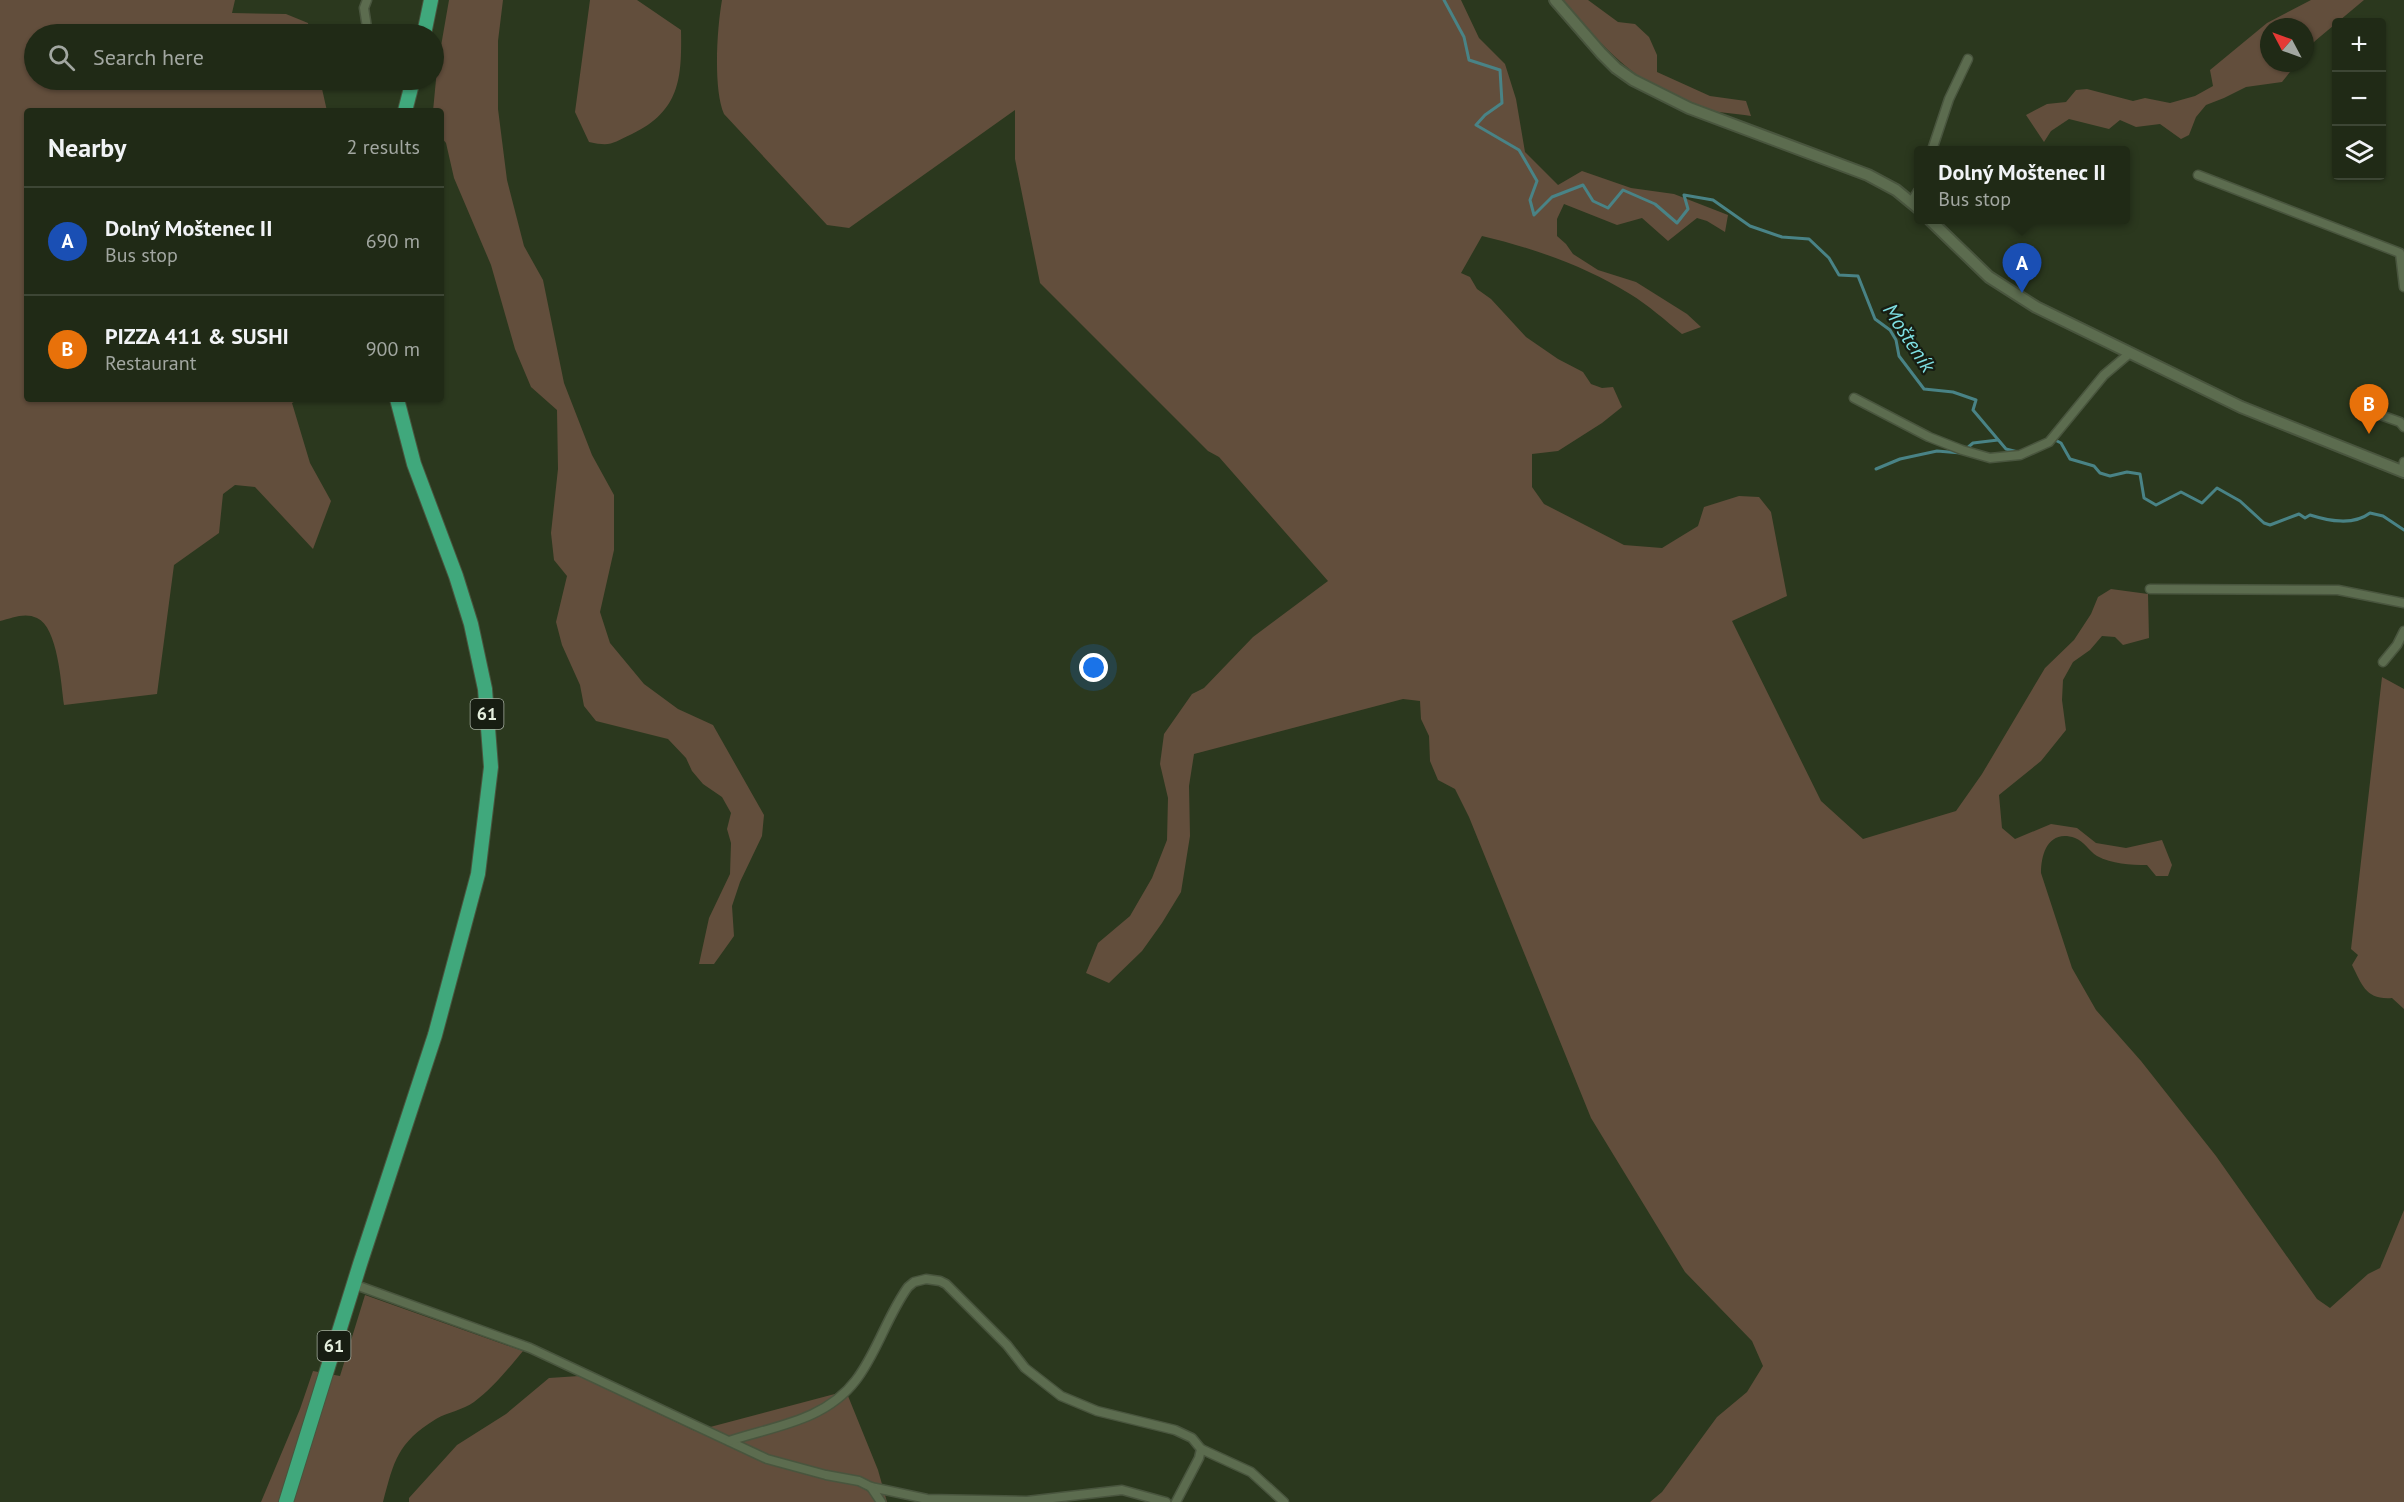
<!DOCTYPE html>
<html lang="en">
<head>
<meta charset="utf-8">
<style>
	:root { --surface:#202a16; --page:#2d3623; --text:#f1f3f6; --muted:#a2a7a1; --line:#3d4635; --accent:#95b2f1 }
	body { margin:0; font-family:"PT Sans",sans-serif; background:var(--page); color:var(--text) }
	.controls { position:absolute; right:18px; top:18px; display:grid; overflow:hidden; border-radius:6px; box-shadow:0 2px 4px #0004 }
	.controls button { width:54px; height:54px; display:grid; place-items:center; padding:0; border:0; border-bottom:2px solid var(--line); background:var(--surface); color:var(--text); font:30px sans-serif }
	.compass { position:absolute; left:2260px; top:18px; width:54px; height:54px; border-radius:50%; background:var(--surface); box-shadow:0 2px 4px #0004; rotate:311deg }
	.you { position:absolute; left:1094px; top:668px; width:21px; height:21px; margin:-15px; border:4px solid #fff; border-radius:50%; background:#1a73e8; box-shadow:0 0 0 9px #1a73e833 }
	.badge { display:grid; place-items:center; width:39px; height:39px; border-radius:50%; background:var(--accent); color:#fff; font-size:20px; font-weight:700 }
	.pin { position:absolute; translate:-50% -50px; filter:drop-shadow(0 2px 3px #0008) }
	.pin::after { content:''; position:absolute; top:32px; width:21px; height:18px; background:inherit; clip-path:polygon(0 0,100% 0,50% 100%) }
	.popup { position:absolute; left:1914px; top:146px; width:216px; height:78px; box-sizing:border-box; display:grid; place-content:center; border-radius:6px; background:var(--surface); filter:drop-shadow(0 2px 4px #0005); font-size:20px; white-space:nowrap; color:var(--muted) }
	.popup b { font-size:22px; color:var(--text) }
	.popup::after { content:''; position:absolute; left:50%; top:100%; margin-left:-12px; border:12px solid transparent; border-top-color:var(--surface) }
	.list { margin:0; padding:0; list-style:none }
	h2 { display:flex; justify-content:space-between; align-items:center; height:78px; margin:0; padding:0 24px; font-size:26px }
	h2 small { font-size:20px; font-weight:400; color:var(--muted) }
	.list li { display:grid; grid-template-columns:39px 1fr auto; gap:18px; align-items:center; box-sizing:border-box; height:108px; padding:0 24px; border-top:2px solid var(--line) }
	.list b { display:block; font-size:22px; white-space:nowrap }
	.list p { margin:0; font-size:20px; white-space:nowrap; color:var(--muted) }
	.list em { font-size:20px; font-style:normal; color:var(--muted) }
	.icon { flex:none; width:33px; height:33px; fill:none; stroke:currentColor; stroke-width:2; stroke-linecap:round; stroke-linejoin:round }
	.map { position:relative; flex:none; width:2404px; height:1502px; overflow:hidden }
	.search { position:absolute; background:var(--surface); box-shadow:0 2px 4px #0004; left:24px; top:24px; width:420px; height:66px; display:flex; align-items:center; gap:15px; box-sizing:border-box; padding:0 21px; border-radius:33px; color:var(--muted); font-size:22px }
	.panel { position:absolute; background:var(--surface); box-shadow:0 2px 4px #0004; left:24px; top:108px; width:420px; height:294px; border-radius:6px }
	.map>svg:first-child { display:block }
	.green { fill:#624e3c }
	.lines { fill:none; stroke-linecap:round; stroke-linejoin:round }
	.stream { stroke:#498386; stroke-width:3 }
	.minor-casing { stroke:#49553e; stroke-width:11 }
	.tertiary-casing { stroke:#49553e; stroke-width:14 }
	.primary-casing { stroke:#49553e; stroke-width:16 }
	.minor { stroke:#5c6c4f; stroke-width:8 }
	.tertiary { stroke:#5c6c4f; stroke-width:10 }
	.primary { stroke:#40a87c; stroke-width:14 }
	.labels { text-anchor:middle; stroke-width:4.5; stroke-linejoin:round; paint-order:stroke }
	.shield { fill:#171d12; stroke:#a6afa0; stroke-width:1.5 }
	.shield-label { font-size:18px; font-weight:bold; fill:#e4eedd }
	.water-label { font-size:21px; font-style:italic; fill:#7edfe3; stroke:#171d12 }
</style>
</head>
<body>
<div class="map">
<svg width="2404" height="1502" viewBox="0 0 2404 1502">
	<rect width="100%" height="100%" fill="#2b381e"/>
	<!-- green -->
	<g class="green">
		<path d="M0,0h235l-3,13 54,1 22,9 2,11h-276v46h286l7,31h-300v288h272l-7,4 18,60 21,38 -18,48 -58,-62 -20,-2 -12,9 -4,39 -45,32 -17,129 -93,11c-3,-21 -6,-78 -27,-87 -12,-6 -25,0 -37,3z"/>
		<path d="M449,0h54l-5,41v68l9,71 17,66 19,34 21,103 28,72 22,40v55l-14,62 10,31 34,41 34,25 35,16 51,90 -2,21 -22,46 -8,24 2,30 -20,28h-15l10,-46 21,-44 1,-31 -4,-14 4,-16 -9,-16 -19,-13 -11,-13 -6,-13 -18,-19 -72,-18 -12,-15 -4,-21 -18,-40 -6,-23 11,-46 -13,-16 -3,-27 7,-64 -1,-59 -26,-23 -16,-38 -24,-84 -37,-87 -8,-35 -5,-6v-26h-8l4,-42z"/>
		<path d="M590,0h47l44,30c1,48 -1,81 -49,104 -20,9 -20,13 -43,8l-14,-30z"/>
		<path d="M722,0h739l18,38 26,26 11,35 9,53 33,33 24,-14 49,17 43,6 54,21 -3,17 -18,-11 -10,-3 -29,23 -26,-23 -25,7 -53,-21 -7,15v17l9,8 7,10 25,16 38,12 51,32 14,13 -19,7c-17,-14 -34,-29 -52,-40 -45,-28 -97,-46 -148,-58l-21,37 9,4 7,12 14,10 35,38 32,22 25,13 8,12 11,4 11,-1 9,20 -20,16 -44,28 -26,3v33l12,17 80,41 38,3 36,-22 6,-19 35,-11 20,1 12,15 16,84 -55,25 89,180 42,38 93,-28 26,-37 63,-106 29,-28 17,-26 7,-17 13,-8 37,5 1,44 -26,7 -8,-8 -13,-1 -12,14 -17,12 -10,18 -1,20 4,30 -25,31 -42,34 3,33 13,11 36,-15 26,4 19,15 30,5 36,-8 10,25 -4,11h-12l-9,-11c-17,0 -35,-1 -50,-9 -8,-5 -13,-15 -22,-18 -26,-9 -34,15 -34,35l31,95 24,42 45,51 75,95 101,143 13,9 38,-34 12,-6 24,-58v292h-754l12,-10 55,-75 30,-25 16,-26 -11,-25 -67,-69 -94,-154 -122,-301 -14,-28 -17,-9 -8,-19 -1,-25 -8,-17 -1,-18 -17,-2 -209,55 -5,32 1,50 -9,56 -19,31 -20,28 -33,32 -23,-10 12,-30 32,-27 22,-38 15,-38 1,-42 -8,-34 4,-30 28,-40 12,-6 49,-51 75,-56 -109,-124 -11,-6 -168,-168 -25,-124v-49l-166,118 -22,-3 -103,-111c-11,-25 -7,-86 -2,-114z"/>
		<path d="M1562,0h26l30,22 17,2 14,13 8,18v17l53,24 36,5 5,15c-17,-3 -35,-3 -51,-8 -57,-17 -101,-64 -138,-108z"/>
		<path d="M2311,0h53l-49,41 -10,12v-26h-36v36h28l-15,19 -36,5 -22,11 -18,7 -10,12 -7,18 -8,4 -21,-15 -24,3 -16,-7 -11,9 -40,-10 -18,12 -7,11 -18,-27 21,-11 19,-2 10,-12 11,-1 46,12 12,-3 25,5 25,-7 18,-10 -3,-16 57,-47z"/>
		<path d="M2382,677l22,12v320l-12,-11c-26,2 -30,-13 -40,-33l6,-10 -7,-6z"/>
		<path d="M365,1295l158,56c-15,18 -30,37 -49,51 -11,8 -26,10 -38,17 -39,24 -42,42 -53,83h-122l39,-93 13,-38 27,5z"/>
		<path d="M579,1376l116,55 151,-40 32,79 9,32h-478v-4l48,-53 49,-31 43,-36z"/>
	</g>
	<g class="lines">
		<!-- stream -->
		<g class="stream">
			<path d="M1444,0l20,37 5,23 31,10 2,33 -17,12 -9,10 43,25 18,31 -7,19 4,15 18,-18 31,-12 10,16 15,7 15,-18 32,14 22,19 11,-14 -4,-14 29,5 37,26 32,11 27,2 20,19 10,17 19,1 17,43 15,11 6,10 3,16 25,33 29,3 23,8 -3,10 33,39 12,3"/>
			<path d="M2055,440l6,3 9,16 24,7 6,7 10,3 17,-4 13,2 4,24 12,7 25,-13 21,11 15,-15 23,13 24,22 6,2 29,-11 6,4 5,-3c19,6 43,11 60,-2l13,3 21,14"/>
			<path d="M1966,449l7,-6 25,-3"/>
			<path d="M1876,469l24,-10 37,-8 24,2"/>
		</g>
		<defs>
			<g id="minor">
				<path d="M367,0l-3,8 4,26"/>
				<path d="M1932,150l17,-51 19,-40"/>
				<path d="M2198,175l202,78 4,34"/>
				<path d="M1912,201l6,-10"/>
				<path d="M1854,398l75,39 33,13 28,8 30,-3 29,-13 55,-67 26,-22"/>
				<path d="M2369,411l31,11 4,5"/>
				<path d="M2402,471l2,-9"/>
				<path d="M2150,589l188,1 66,13"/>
				<path d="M2383,662l14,-17 7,-14"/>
				<path d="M353,1284l177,64 237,111 59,16 33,6 12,6 56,12 100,2 95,-11 44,12"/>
				<path d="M729,1441c45,-15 96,-20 127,-61 21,-27 31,-64 52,-93l6,-5 12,-3 14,2 6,3 61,61 18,23 36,28 36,15 78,19 17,8 9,11 -2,9 -23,44"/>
				<path d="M1201,1449l50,23 33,30"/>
				<path d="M871,1487l10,15"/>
			</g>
			<g id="tertiary">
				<path d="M1555,0l46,53 15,15 17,12 56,28 179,67 28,15 22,18"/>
				<path d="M1930,220l59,57 47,30 205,100 163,65"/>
			</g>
			<g id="primary">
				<path d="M424,34l7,-34"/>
				<path d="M405,111l8,-31"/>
				<path d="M286,1502l74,-238 75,-229 43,-161 13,-107 -6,-78 -14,-65 -15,-48 -42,-112 -17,-65"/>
			</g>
		</defs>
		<!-- minor casing -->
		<use href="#minor" class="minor-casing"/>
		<!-- tertiary casing -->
		<use href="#tertiary" class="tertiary-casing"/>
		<!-- primary casing -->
		<use href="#primary" class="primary-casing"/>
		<!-- minor -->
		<use href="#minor" class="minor"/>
		<!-- tertiary -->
		<use href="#tertiary" class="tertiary"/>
		<!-- primary -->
		<use href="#primary" class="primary"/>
	</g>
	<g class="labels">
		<!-- shield labels -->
		<g class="shield">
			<rect x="470.5" y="699" width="33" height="30" rx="4.5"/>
			<rect x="317.5" y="1331" width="33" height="30" rx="4.5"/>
		</g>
		<g class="shield-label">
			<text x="487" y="720">61</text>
			<text x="334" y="1352">61</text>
		</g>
		<!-- water labels -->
		<g class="water-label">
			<text transform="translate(1909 338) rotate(57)" y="7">Mošteník</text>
		</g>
	</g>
</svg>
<div class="controls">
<button>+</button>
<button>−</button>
<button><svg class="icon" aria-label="layers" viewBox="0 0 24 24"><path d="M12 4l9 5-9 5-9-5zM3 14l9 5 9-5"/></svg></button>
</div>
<svg class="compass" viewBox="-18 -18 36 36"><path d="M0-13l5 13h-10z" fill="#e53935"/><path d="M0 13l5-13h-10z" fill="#a2a7a1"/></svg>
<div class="you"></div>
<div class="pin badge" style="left:2022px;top:293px;background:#1a4fb4">A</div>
<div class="popup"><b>Dolný Moštenec II</b>Bus stop</div>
<div class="pin badge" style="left:2369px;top:434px;background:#e8710a">B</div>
<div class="search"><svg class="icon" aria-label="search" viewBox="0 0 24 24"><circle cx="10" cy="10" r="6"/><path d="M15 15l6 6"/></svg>Search here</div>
<section class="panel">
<h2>Nearby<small>2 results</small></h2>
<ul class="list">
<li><span class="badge" style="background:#1a4fb4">A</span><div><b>Dolný Moštenec II</b><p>Bus stop</p></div><em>690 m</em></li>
<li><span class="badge" style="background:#e8710a">B</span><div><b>PIZZA 411 &amp; SUSHI</b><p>Restaurant</p></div><em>900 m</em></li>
</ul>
</section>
</div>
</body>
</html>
